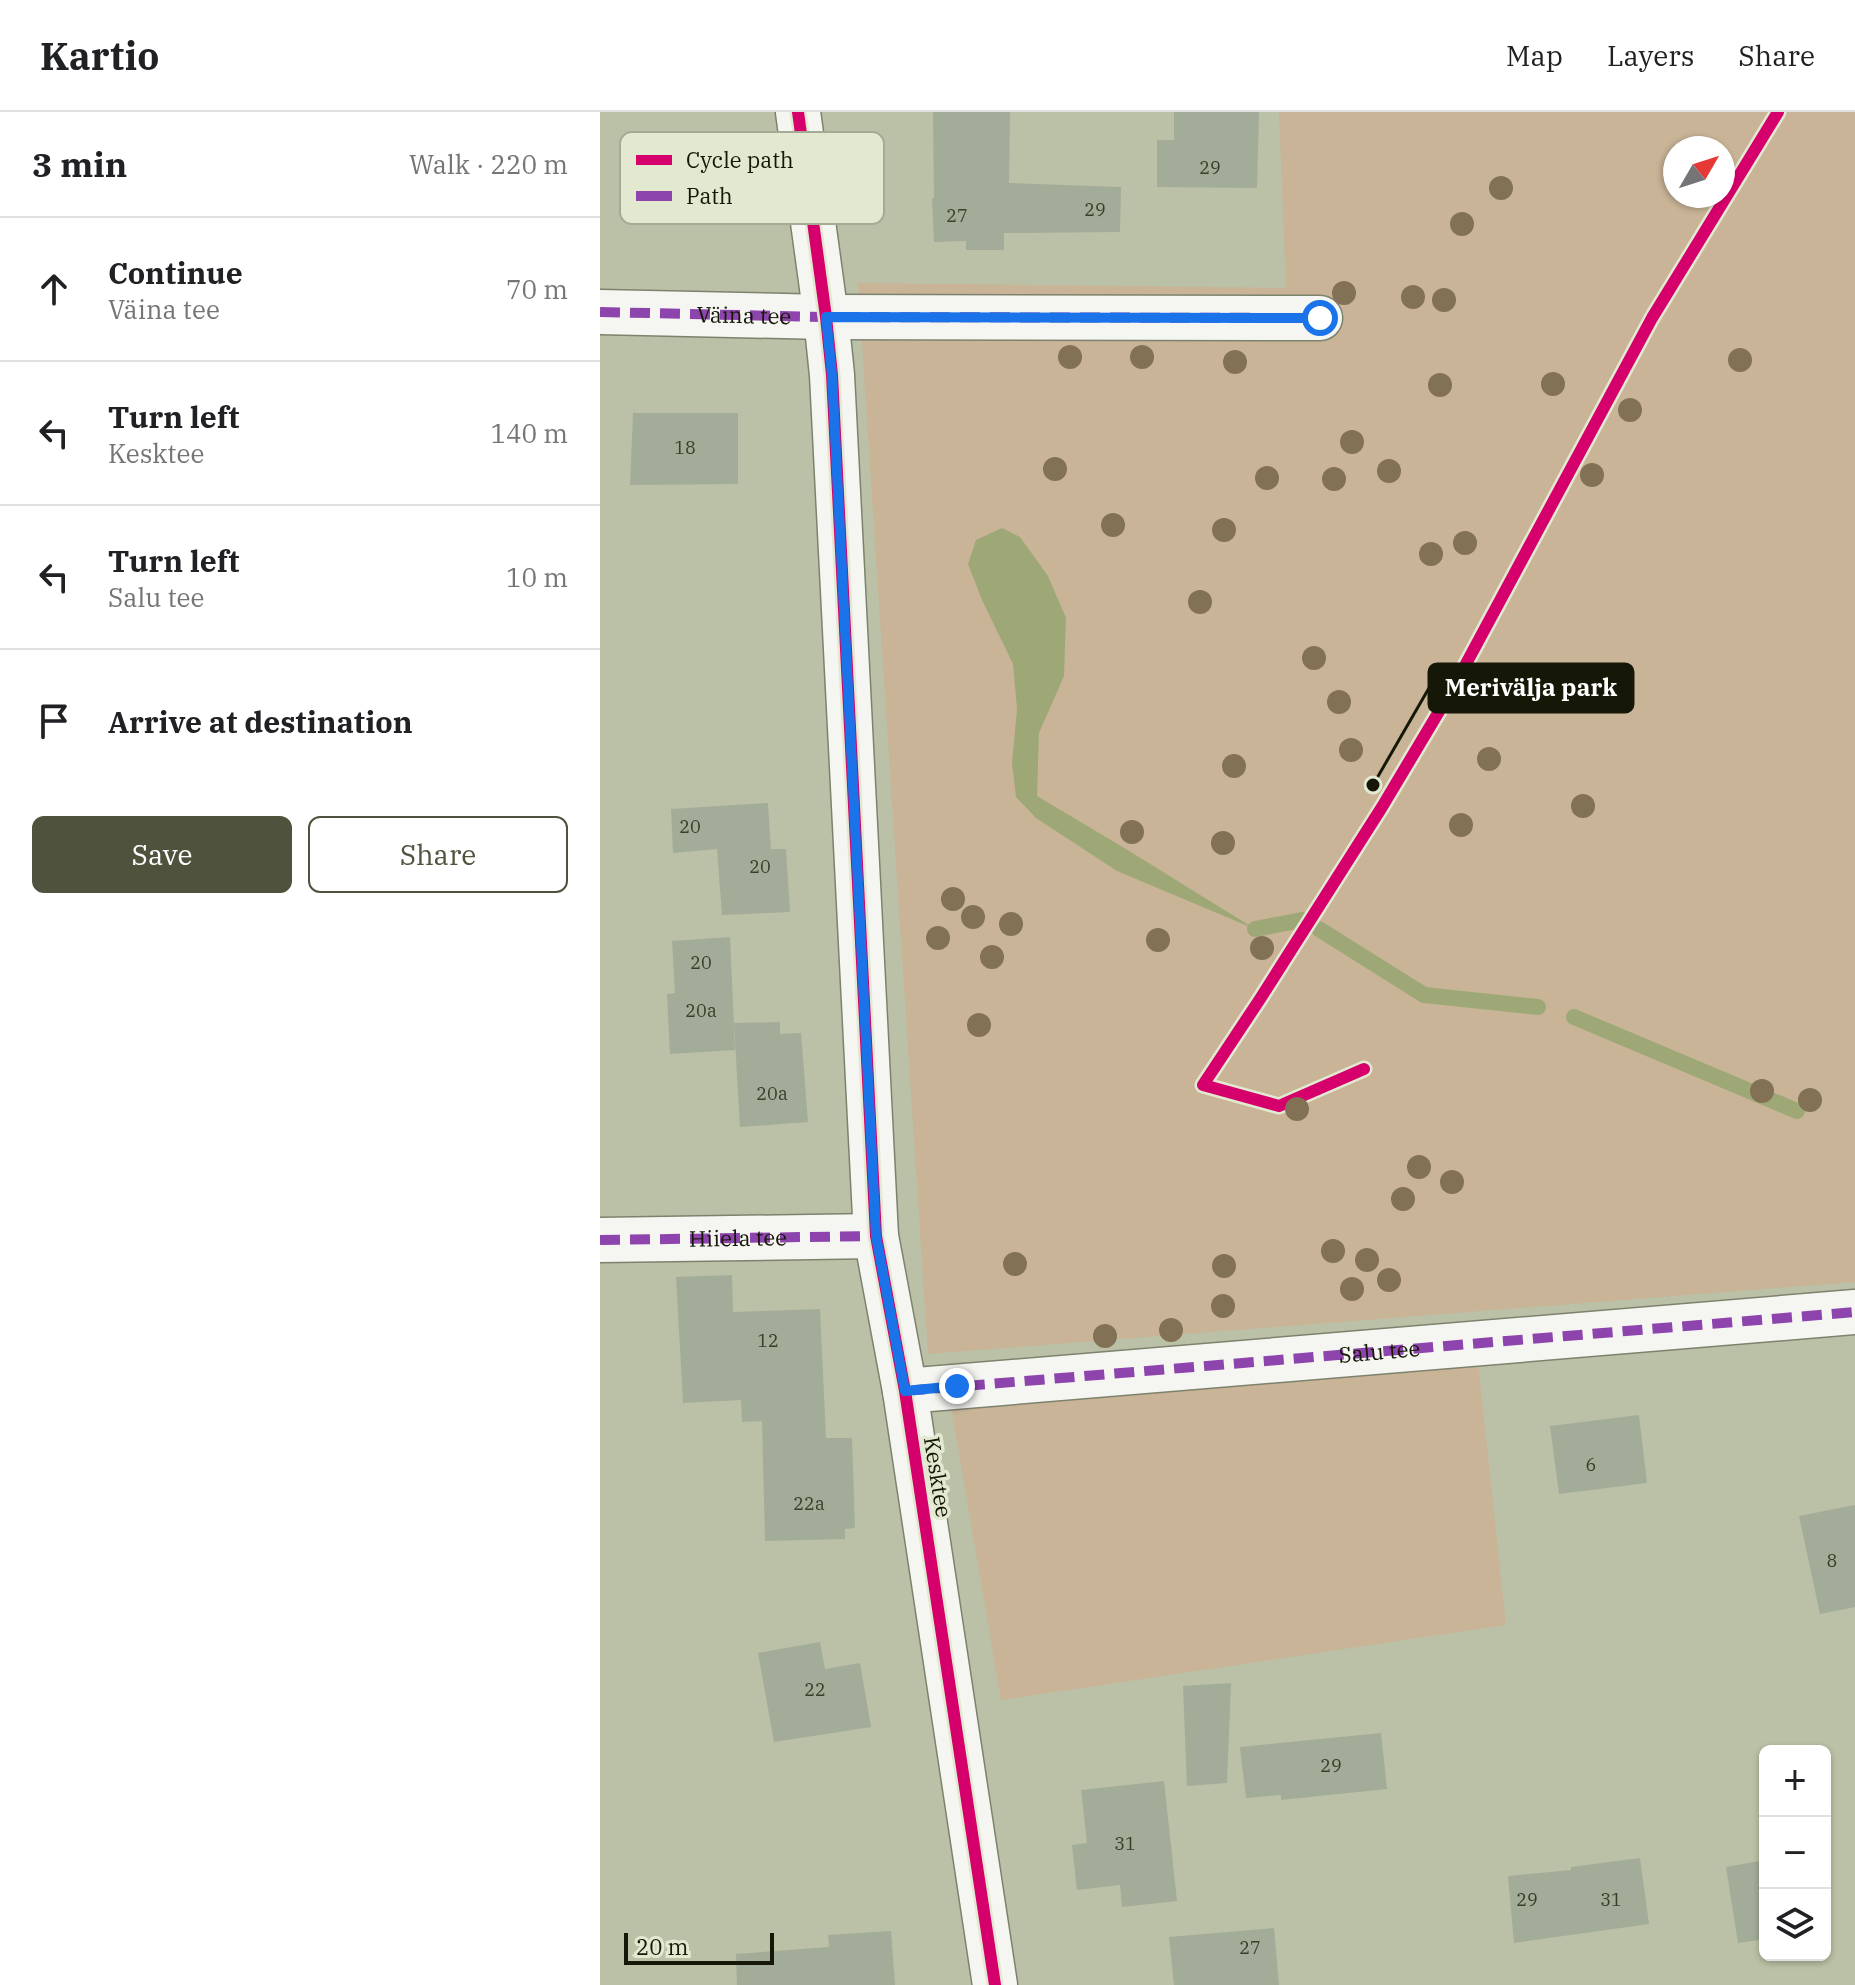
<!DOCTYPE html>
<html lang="en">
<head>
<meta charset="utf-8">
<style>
	:root { --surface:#fff; --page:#f6f6f6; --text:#202124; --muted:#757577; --line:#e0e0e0; --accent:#4f533e }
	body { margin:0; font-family:"IBM Plex Serif",serif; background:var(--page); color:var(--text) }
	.controls { position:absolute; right:24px; bottom:24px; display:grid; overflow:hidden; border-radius:12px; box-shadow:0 2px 6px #0004 }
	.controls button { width:72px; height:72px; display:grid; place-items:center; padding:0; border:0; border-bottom:2px solid var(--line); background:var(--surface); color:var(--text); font:40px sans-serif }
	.compass { position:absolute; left:1063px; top:24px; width:72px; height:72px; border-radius:50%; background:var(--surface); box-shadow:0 2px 6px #0004; rotate:51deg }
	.scale { position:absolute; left:24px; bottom:20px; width:150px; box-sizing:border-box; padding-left:8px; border:4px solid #151806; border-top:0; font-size:22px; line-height:28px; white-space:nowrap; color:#151806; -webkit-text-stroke:6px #e3e9d1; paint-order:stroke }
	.stop { position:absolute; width:24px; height:24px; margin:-18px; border:6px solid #1a73e8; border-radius:50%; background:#fff }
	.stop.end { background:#1a73e8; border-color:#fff; box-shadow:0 2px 8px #0008 }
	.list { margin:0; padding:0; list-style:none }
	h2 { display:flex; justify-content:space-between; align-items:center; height:104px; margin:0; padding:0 32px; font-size:34px }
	h2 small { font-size:26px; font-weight:400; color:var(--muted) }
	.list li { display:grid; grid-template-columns:52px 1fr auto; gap:24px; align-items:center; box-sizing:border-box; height:144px; padding:0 32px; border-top:2px solid var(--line) }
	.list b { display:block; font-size:30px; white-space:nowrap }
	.list p { margin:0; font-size:26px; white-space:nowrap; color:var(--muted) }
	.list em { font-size:26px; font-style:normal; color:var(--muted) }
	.actions { display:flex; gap:16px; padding:24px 32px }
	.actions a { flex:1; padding:18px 0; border:2px solid var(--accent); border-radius:12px; text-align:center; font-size:28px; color:var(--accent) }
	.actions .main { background:var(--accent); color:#fff }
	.icon { flex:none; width:44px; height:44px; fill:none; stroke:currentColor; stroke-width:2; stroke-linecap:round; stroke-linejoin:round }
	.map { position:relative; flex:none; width:1255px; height:1873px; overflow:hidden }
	header { display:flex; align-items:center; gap:48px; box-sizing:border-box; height:112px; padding:0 40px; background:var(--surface); border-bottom:2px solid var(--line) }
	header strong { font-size:38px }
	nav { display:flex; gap:44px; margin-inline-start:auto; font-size:28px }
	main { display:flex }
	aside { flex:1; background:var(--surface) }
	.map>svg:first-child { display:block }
	.green { fill:#c9b497; fill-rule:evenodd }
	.water { fill:#9ea876 }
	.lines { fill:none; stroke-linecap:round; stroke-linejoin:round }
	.stream { stroke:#9ea876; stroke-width:16 }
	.building { fill:#a3ac98 }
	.minor-casing { stroke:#7d826d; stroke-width:47 }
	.minor { stroke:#f5f6f2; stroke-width:44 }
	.quiet { stroke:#8e44ad; stroke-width:10; stroke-dasharray:20 10; stroke-linecap:butt }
	.cycleway-casing { stroke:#e3e9d1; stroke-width:17 }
	.cycleway { stroke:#d6006c; stroke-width:12 }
	.tree { fill:#827154 }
	.route { stroke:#1a73e8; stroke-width:10 }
	.labels { text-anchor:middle; stroke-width:7; stroke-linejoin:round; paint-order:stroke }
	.number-label { font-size:18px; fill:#393e2b }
	.street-label { font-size:22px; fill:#151806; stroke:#e3e9d1 }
	.key { fill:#e3e9d1; stroke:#a5aa94; stroke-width:2 }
	.key-label { font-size:22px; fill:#151806 }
	.leader { fill:none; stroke:#151806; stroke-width:3 }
	.callout-dot { fill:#151806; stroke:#e3e9d1; stroke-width:3 }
	.callout { fill:#151806; stroke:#151806; stroke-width:3 }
	.callout-label { font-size:24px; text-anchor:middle; font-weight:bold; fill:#fff }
</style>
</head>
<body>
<header>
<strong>Kartio</strong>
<nav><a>Map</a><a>Layers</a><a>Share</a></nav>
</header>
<main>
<aside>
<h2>3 min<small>Walk · 220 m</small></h2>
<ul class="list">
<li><svg class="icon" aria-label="ahead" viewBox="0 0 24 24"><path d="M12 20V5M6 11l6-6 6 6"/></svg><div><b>Continue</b><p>Väina tee</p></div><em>70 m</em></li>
<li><svg class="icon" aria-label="left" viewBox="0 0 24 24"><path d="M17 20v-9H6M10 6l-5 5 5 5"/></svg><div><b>Turn left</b><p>Kesktee</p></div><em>140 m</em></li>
<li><svg class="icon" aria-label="left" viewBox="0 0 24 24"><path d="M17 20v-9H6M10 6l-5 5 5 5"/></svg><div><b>Turn left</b><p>Salu tee</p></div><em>10 m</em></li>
<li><svg class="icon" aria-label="arrive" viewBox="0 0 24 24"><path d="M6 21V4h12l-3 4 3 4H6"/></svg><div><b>Arrive at destination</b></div></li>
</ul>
<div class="actions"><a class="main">Save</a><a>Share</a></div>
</aside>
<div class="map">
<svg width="1255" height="1873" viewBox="0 0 1255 1873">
	<rect width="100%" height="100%" fill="#bbc1a6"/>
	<!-- green -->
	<g class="green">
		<path d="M679,0h576v1170l-927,72 -70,-1071 428,5zM1075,36h48v48h-48z"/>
		<path d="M877,1241l29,272 -505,75 -51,-299z"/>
	</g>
	<!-- water -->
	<path class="water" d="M402,416l18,9 28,39 18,42 -2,58 -25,57 -2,63 89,53 129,80 -138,-58 -81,-53 -20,-21 -4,-34 5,-54 -4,-45 -31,-64 -14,-36 8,-24z"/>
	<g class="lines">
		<!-- stream -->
		<g class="stream">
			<path d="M655,817l47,-9"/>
			<path d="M719,817l105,66 114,12"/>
			<path d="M974,905l223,94"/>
		</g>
	</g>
	<!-- building -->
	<g class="building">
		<path d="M333,0h77l-1,71 112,4 -1,45 -116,1v17h-38v-9l-32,1 -2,-44h2z"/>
		<path d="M574,0h85l-2,76 -100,-1v-47h17z"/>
		<path d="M33,301h105v71l-108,1z"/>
		<path d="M168,691l3,46h15l4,63 -68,3 -5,-66 -44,4 -2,-44z"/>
		<path d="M130,825l5,113 -65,4 -3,-60 8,-1 -3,-52z"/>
		<path d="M180,910v12l21,-1 7,89 -68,5 -6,-104z"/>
		<path d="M132,1163l1,37 87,-3 6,129h26l3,90 -10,1v10l-80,2 -3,-120 -20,1 -1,-22 -58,3 -7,-126z"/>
		<path d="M1039,1303l8,68 -88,11 -9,-68z"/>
		<path d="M1255,1393v102l-35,7 -21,-98z"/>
		<path d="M220,1530l5,27 35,-6 11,64 -97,15 -16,-89z"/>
		<path d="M631,1571l-4,100 -40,3 -4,-100z"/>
		<path d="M781,1621l6,56 -106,11v-5l-35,3 -6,-51z"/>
		<path d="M564,1669l13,120 -55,6 -2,-22 -43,5 -5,-45 15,-2 -6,-53z"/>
		<path d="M1040,1746l9,66 -135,19 -6,-67 63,-6v-3z"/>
		<path d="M1165,1748v79l-27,4 -12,-76z"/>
		<path d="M674,1816l5,57h-105l-5,-48z"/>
		<path d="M291,1819l4,54h-158l-1,-31 93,-7 -1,-12z"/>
	</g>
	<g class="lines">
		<defs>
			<g id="minor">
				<path d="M198,0l28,205 6,58 44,861 29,155 90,594"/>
				<path id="s1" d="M0,200l226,5 494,1"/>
				<path id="s2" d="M0,1128l276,-4"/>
				<path id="s3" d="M305,1279l950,-79"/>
			</g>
		</defs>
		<!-- minor casing -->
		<use href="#minor" class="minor-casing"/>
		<!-- minor -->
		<use href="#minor" class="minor"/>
		<!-- quiet -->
		<g class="quiet">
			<path d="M0,200l226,5 494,1"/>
			<path d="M0,1128l276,-4"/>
			<path d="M305,1279l950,-79"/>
		</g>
		<defs>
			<g id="cycleway">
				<path d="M198,0l28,205 6,58 44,861 29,155 90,594"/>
				<path d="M764,957l-85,37 -76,-21 57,-86 122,-192 71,-119 199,-370 126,-206"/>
			</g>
		</defs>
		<!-- cycleway casing -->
		<use href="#cycleway" class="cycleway-casing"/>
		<!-- cycleway -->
		<use href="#cycleway" class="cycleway"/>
	</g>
	<!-- trees -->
	<g class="tree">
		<circle cx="901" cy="76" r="12"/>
		<circle cx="862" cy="112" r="12"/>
		<circle cx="744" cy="181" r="12"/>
		<circle cx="813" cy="185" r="12"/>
		<circle cx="844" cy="188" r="12"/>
		<circle cx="470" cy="245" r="12"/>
		<circle cx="542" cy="245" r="12"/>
		<circle cx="1140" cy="248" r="12"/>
		<circle cx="635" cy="250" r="12"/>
		<circle cx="953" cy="272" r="12"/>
		<circle cx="840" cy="273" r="12"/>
		<circle cx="1030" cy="298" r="12"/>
		<circle cx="752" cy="330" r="12"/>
		<circle cx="455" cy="357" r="12"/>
		<circle cx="789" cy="359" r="12"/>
		<circle cx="992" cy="363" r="12"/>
		<circle cx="667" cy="366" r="12"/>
		<circle cx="734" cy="367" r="12"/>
		<circle cx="513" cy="413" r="12"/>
		<circle cx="624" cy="418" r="12"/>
		<circle cx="865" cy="431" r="12"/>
		<circle cx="831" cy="442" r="12"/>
		<circle cx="600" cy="490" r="12"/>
		<circle cx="714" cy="546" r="12"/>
		<circle cx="739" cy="590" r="12"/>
		<circle cx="751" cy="638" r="12"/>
		<circle cx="889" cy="647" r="12"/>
		<circle cx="634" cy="654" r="12"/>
		<circle cx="983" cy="694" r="12"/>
		<circle cx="861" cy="713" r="12"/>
		<circle cx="532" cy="720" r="12"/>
		<circle cx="623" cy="731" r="12"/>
		<circle cx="353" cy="787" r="12"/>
		<circle cx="373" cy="805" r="12"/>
		<circle cx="411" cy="812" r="12"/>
		<circle cx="338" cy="826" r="12"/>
		<circle cx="558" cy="828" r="12"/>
		<circle cx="662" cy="836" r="12"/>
		<circle cx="392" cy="845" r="12"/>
		<circle cx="379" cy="913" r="12"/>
		<circle cx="1162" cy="979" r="12"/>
		<circle cx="1210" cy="988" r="12"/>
		<circle cx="697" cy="997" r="12"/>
		<circle cx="819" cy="1055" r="12"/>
		<circle cx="852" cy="1070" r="12"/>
		<circle cx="803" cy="1087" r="12"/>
		<circle cx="733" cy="1139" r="12"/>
		<circle cx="767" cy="1148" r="12"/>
		<circle cx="415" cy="1152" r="12"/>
		<circle cx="624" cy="1154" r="12"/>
		<circle cx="789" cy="1168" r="12"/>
		<circle cx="752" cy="1177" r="12"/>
		<circle cx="623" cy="1194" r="12"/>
		<circle cx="571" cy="1218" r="12"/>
		<circle cx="505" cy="1224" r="12"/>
	</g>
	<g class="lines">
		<!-- route -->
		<path class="route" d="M357,1274l-52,5 -29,-155 -44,-861 -6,-58 494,1"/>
	</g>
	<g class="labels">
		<!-- number labels -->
		<g class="number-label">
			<text x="610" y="62">29</text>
			<text x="495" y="104">29</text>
			<text x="357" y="110">27</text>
			<text x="85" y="342">18</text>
			<text x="90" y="721">20</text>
			<text x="160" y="761">20</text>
			<text x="101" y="857">20</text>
			<text x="101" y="905">20a</text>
			<text x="172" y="988">20a</text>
			<text x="168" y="1235">12</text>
			<text x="991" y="1359">6</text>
			<text x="209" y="1398">22a</text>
			<text x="1232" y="1455">8</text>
			<text x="215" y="1584">22</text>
			<text x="731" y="1660">29</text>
			<text x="525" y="1738">31</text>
			<text x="927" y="1794">29</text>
			<text x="1011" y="1794">31</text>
			<text x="650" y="1842">27</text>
		</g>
		<!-- street labels -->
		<g class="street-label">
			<text dy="8" stroke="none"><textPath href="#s1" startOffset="144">Väina tee</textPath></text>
			<text dy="8" stroke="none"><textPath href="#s2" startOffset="138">Hiiela tee</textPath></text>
			<text dy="8" stroke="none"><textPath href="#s3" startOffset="476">Salu tee</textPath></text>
			<text transform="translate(338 1365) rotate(81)" y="8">Kesktee</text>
		</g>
	</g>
	<!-- legend -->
	<rect x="20" y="20" width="264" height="92" rx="12" class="key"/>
	<rect x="36" y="43" width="36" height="10" fill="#d6006c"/>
	<rect x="36" y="79" width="36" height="10" fill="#8e44ad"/>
	<g class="key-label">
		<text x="86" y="56">Cycle path</text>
		<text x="86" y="92">Path</text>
	</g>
	<!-- callouts -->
	<path class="leader" d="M773 673L829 576"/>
	<circle class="callout-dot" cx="773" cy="673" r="8"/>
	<rect class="callout" x="829" y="552" width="204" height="48" rx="8"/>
	<g class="callout-label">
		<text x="931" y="584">Merivälja park</text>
	</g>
</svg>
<div class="controls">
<button>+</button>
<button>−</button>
<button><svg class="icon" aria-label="layers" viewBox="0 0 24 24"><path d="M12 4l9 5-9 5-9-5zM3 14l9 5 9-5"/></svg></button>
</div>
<svg class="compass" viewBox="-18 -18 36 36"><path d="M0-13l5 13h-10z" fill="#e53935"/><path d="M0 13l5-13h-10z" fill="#757577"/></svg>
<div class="scale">20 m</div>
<div class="stop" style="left:720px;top:206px"></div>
<div class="stop end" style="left:357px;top:1274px"></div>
</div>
</main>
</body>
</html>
